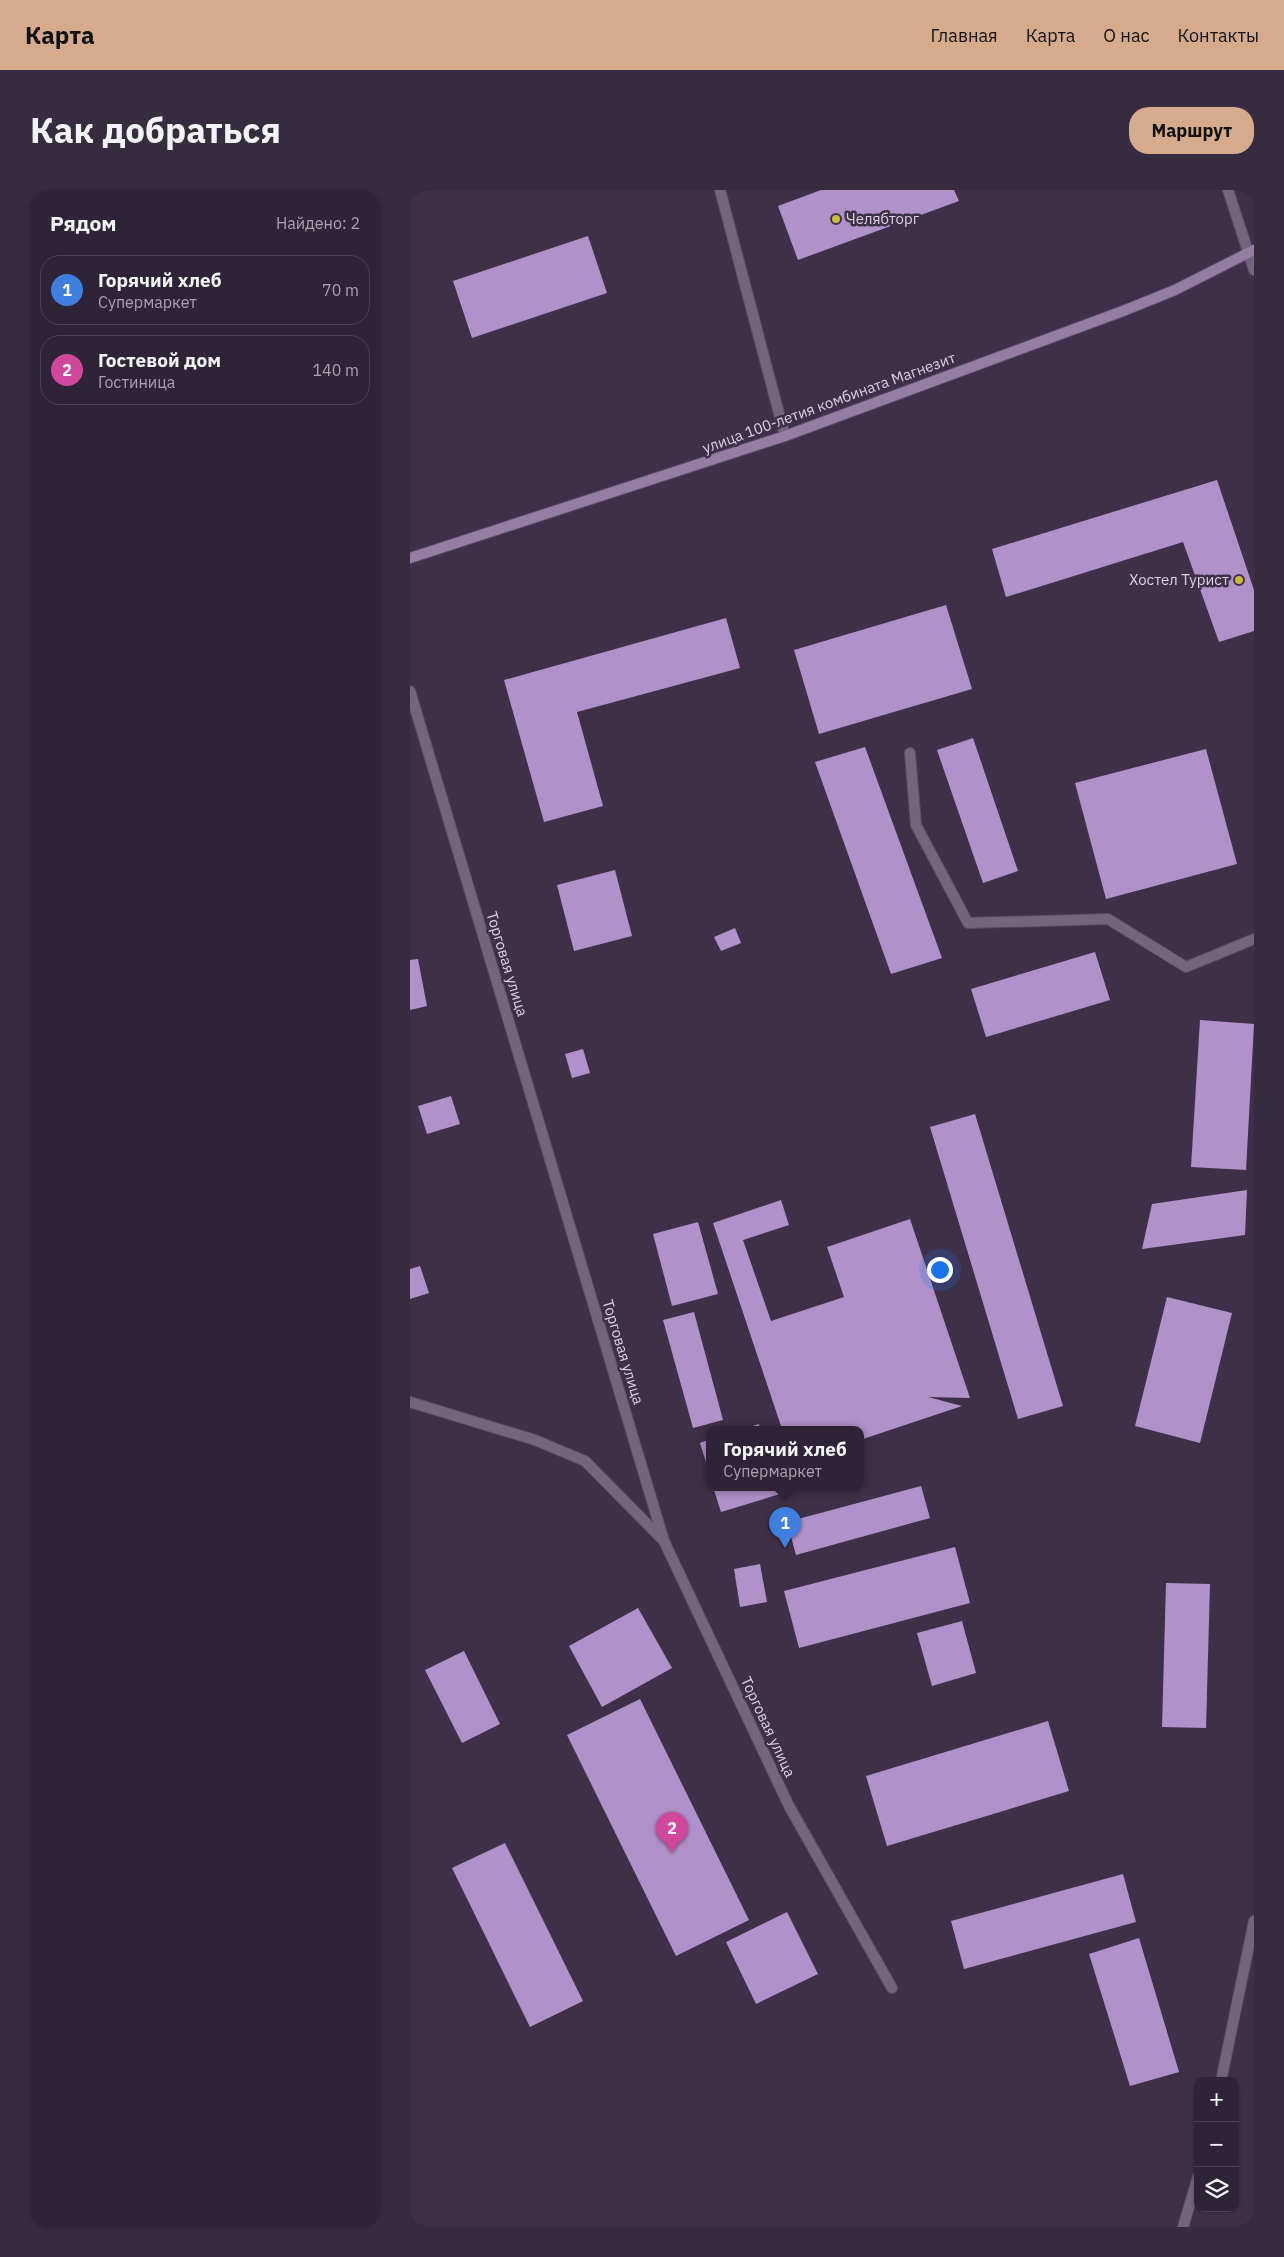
<!DOCTYPE html>
<html lang="ru">
<head>
<meta charset="utf-8">
<style>
	:root { --surface:#2f2437; --page:#372c3f; --text:#f1f3f6; --muted:#a7a4ad; --line:#4a4152; --accent:#d6ab8b }
	body { margin:0; font-family:"IBM Plex Sans",sans-serif; background:var(--page); color:var(--text) }
	.controls { position:absolute; right:15px; bottom:15px; display:grid; overflow:hidden; border-radius:10px; box-shadow:0 1px 4px #0004 }
	.controls button { width:45px; height:45px; display:grid; place-items:center; padding:0; border:0; border-bottom:1px solid var(--line); background:var(--surface); color:var(--text); font:25px sans-serif }
	.you { position:absolute; left:529px; top:1079px; width:18px; height:18px; margin:-12px; border:4px solid #fff; border-radius:50%; background:#1a73e8; box-shadow:0 0 0 8px #1a73e833 }
	.badge { display:grid; place-items:center; width:32px; height:32px; border-radius:50%; background:var(--accent); color:#fff; font-size:16px; font-weight:700 }
	.pin { position:absolute; translate:-50% -41px; filter:drop-shadow(0 1px 2px #0008) }
	.pin::after { content:''; position:absolute; top:26px; width:18px; height:15px; background:inherit; clip-path:polygon(0 0,100% 0,50% 100%) }
	.popup { position:absolute; left:296px; top:1236px; width:158px; height:65px; box-sizing:border-box; display:grid; place-content:center; border-radius:10px; background:var(--surface); filter:drop-shadow(0 1px 4px #0005); font-size:16px; white-space:nowrap; color:var(--muted) }
	.popup b { font-size:19px; color:var(--text) }
	.popup::after { content:''; position:absolute; left:50%; top:100%; margin-left:-10px; border:10px solid transparent; border-top-color:var(--surface) }
	.list { margin:0; padding:0; list-style:none }
	h2 { display:flex; justify-content:space-between; align-items:center; height:65px; margin:0; padding:0 20px; font-size:21px }
	h2 small { font-size:16px; font-weight:400; color:var(--muted) }
	.list li { display:grid; grid-template-columns:32px 1fr auto; gap:15px; align-items:center; box-sizing:border-box; height:70px; margin:0 10px 10px; padding:0 10px; border:1px solid var(--line); border-radius:20px }
	.list b { display:block; font-size:19px; white-space:nowrap }
	.list p { margin:0; font-size:16px; white-space:nowrap; color:var(--muted) }
	.list em { font-size:16px; font-style:normal; color:var(--muted) }
	.icon { flex:none; width:28px; height:28px; fill:none; stroke:currentColor; stroke-width:2; stroke-linecap:round; stroke-linejoin:round }
	.map { position:relative; flex:none; width:844px; height:2037px; overflow:hidden; border-radius:20px }
	header { display:flex; align-items:center; gap:30px; box-sizing:border-box; height:70px; padding:0 25px; background:var(--accent); color:#111 }
	header strong { font-size:24px }
	nav { display:flex; gap:28px; margin-inline-start:auto; font-size:18px }
	.intro { display:flex; align-items:center; justify-content:space-between; box-sizing:border-box; height:120px; padding:0 30px }
	h1 { margin:0; font-size:35px }
	.button { padding:12px 22px; border-radius:20px; background:var(--accent); color:#111; font-size:18px; font-weight:700 }
	main { display:flex; gap:30px; padding:0 30px }
	aside { flex:1; background:var(--surface); border-radius:20px; box-shadow:0 1px 4px #0004 }
	.map>svg:first-child { display:block }
	.building { fill:#b291ca }
	.lines { fill:none; stroke-linecap:round; stroke-linejoin:round }
	.lane-casing { stroke:#5b4d65; stroke-width:12 }
	.street-casing { stroke:#5b4d65; stroke-width:12 }
	.secondary-casing { stroke:#5b4d65; stroke-width:12 }
	.lane { stroke:#73657d; stroke-width:10 }
	.street { stroke:#73657d; stroke-width:10 }
	.secondary { stroke:#947ea4; stroke-width:10 }
	.poi-dot { fill:#ccb938; stroke:#3f3049; stroke-width:2 }
	.labels { text-anchor:middle; stroke-width:5; stroke-linejoin:round; paint-order:stroke }
	.poi-label { font-size:15px; fill:#dbd2e2; stroke:#3f3049; text-anchor:start }
	.street-label { font-size:15px; fill:#dbd2e2; stroke:#3f3049 }
</style>
</head>
<body>
<header>
<strong>Карта</strong>
<nav><a>Главная</a><a>Карта</a><a>О нас</a><a>Контакты</a></nav>
</header>
<div class="intro"><h1>Как добраться</h1><a class="button">Маршрут</a></div>
<main>
<aside>
<h2>Рядом<small>Найдено: 2</small></h2>
<ul class="list">
<li><span class="badge" style="background:#3f7fe0">1</span><div><b>Горячий хлеб</b><p>Супермаркет</p></div><em>70 m</em></li>
<li><span class="badge" style="background:#d1479c">2</span><div><b>Гостевой дом</b><p>Гостиница</p></div><em>140 m</em></li>
</ul>
</aside>
<div class="map">
<svg width="844" height="2037" viewBox="0 0 844 2037">
	<rect width="100%" height="100%" fill="#3f3049"/>
	<!-- building -->
	<g class="building">
		<path d="M411,0h133l5,11 -161,59 -20,-54z"/>
		<path d="M178,46l19,57 -135,45 -19,-57z"/>
		<path d="M807,290l37,110v41l-35,11 -36,-100 -177,55 -14,-48z"/>
		<path d="M536,415l26,84 -153,45 -25,-84z"/>
		<path d="M316,428l14,50 -163,44 26,94 -59,16 -40,-142z"/>
		<path d="M563,548l45,133 -35,12 -46,-133z"/>
		<path d="M455,557l77,211 -51,16 -76,-212z"/>
		<path d="M796,559l31,115 -131,35 -31,-116z"/>
		<path d="M205,680l17,66 -58,15 -17,-66z"/>
		<path d="M325,738l6,15 -20,8 -7,-14z"/>
		<path d="M685,762l15,48 -124,37 -15,-48z"/>
		<path d="M8,769l9,47 -17,4v-50z"/>
		<path d="M790,830l54,4 -8,146 -55,-3z"/>
		<path d="M173,859l7,24 -18,5 -7,-24z"/>
		<path d="M41,906l9,28 -33,10 -9,-28z"/>
		<path d="M565,924l88,292 -45,13 -88,-292z"/>
		<path d="M837,1000l-2,45 -103,14 10,-45z"/>
		<path d="M371,1010l8,25 -46,15 28,81 73,-24 -17,-50 83,-28 60,179 -42,-1 34,9 -102,34v-11h-78l-69,-206z"/>
		<path d="M288,1032l20,72 -46,12 -19,-72z"/>
		<path d="M10,1076l9,27 -19,6v-30z"/>
		<path d="M757,1107l65,16 -32,130 -65,-17z"/>
		<path d="M284,1122l29,108 -30,8 -30,-108z"/>
		<path d="M349,1234l1,5h-17z"/>
		<path d="M300,1249v36l-10,-32z"/>
		<path d="M511,1296l9,32 -134,37 -9,-33z"/>
		<path d="M303,1297h65l2,7 -59,18z"/>
		<path d="M545,1357l15,56 -171,45 -15,-57z"/>
		<path d="M350,1374l7,38 -27,5 -6,-38z"/>
		<path d="M756,1393l44,1 -4,144 -44,-1z"/>
		<path d="M228,1418l34,60 -70,39 -33,-61z"/>
		<path d="M552,1431l14,52 -44,13 -15,-53z"/>
		<path d="M54,1461l36,73 -38,19 -37,-73z"/>
		<path d="M230,1509l109,221 -73,36 -109,-221z"/>
		<path d="M638,1531l21,70 -182,55 -21,-70z"/>
		<path d="M95,1653l78,158 -53,26 -78,-159z"/>
		<path d="M713,1684l13,48 -172,47 -13,-48z"/>
		<path d="M377,1722l31,62 -62,30 -30,-62z"/>
		<path d="M729,1748l40,134 -49,14 -41,-132z"/>
	</g>
	<g class="lines">
		<defs>
			<g id="lane">
				<path d="M310,0l65,246"/>
				<path d="M818,0l26,80"/>
				<path d="M500,563l6,72 52,98 140,-4 78,48 68,-28"/>
				<path d="M811,1891l33,-160"/>
				<path d="M773,2037l15,-50"/>
			</g>
			<g id="street">
				<path d="M0,501l254,850 125,265 103,182"/>
				<path d="M0,1212l125,38 50,21 77,78"/>
			</g>
			<path id="secondary" d="M0,368l375,-122 338,-125 52,-21 79,-40"/>
		</defs>
		<!-- lane casing -->
		<use href="#lane" class="lane-casing"/>
		<!-- street casing -->
		<use href="#street" class="street-casing"/>
		<!-- secondary casing -->
		<use href="#secondary" class="secondary-casing"/>
		<!-- lane -->
		<use href="#lane" class="lane"/>
		<!-- street -->
		<use href="#street" class="street"/>
		<!-- secondary -->
		<use href="#secondary" class="secondary"/>
	</g>
	<!-- markers -->
	<g class="poi-dot">
		<circle cx="426" cy="29" r="5"/>
		<circle cx="829" cy="390" r="5"/>
	</g>
	<g class="labels">
		<!-- poi labels -->
		<g class="poi-label">
			<text x="436" y="34">Челябторг</text>
			<text x="819" y="395" text-anchor="end">Хостел Турист</text>
		</g>
		<!-- street labels -->
		<g class="street-label">
			<text transform="translate(419 213) rotate(-20)" y="5">улица 100-летия комбината Магнезит</text>
			<text transform="translate(97 774) rotate(73)" y="5">Торговая улица</text>
			<text transform="translate(213 1162) rotate(73)" y="5">Торговая улица</text>
			<text transform="translate(358 1537) rotate(65)" y="5">Торговая улица</text>
		</g>
	</g>
</svg>
<div class="controls">
<button>+</button>
<button>−</button>
<button><svg class="icon" aria-label="layers" viewBox="0 0 24 24"><path d="M12 4l9 5-9 5-9-5zM3 14l9 5 9-5"/></svg></button>
</div>
<div class="you"></div>
<div class="pin badge" style="left:375px;top:1358px;background:#3f7fe0">1</div>
<div class="popup"><b>Горячий хлеб</b>Супермаркет</div>
<div class="pin badge" style="left:262px;top:1663px;background:#d1479c">2</div>
</div>
</main>
</body>
</html>
